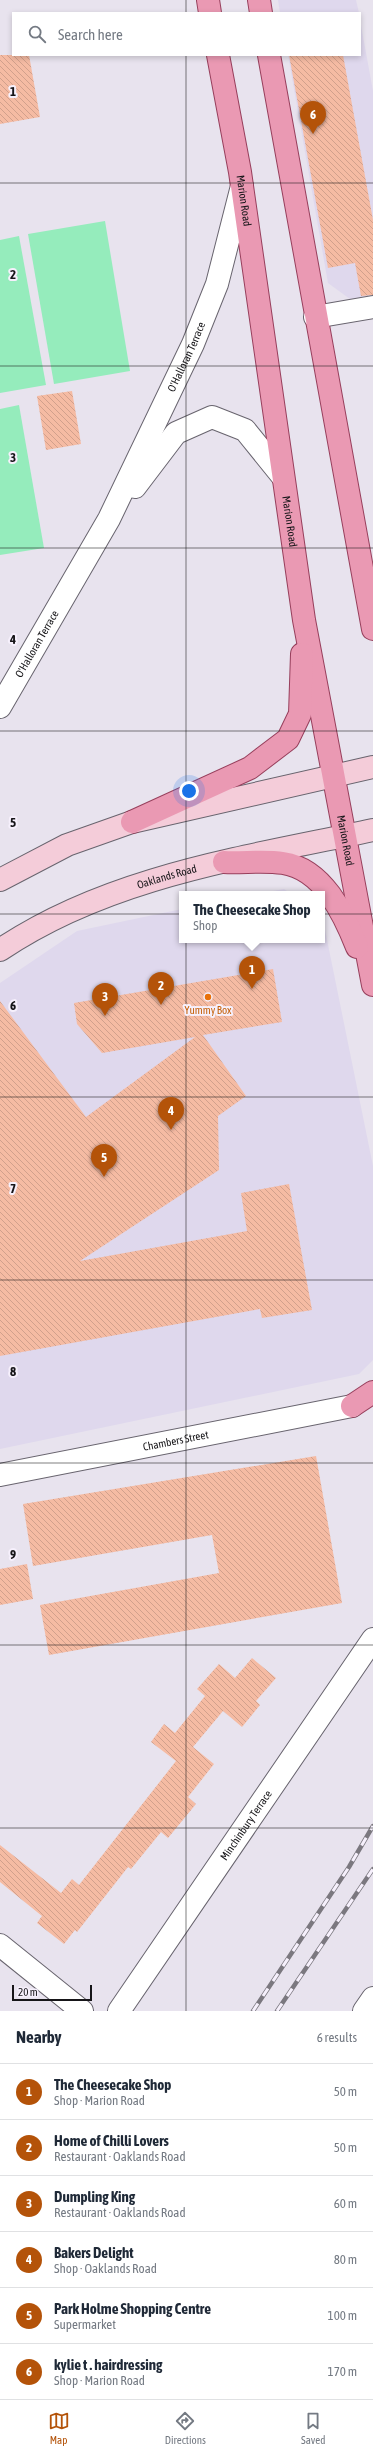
<!DOCTYPE html>
<html lang="en">
<head>
<meta charset="utf-8">
<style>
	:root { --surface:#fff; --page:#f6f6f7; --text:#1f2937; --muted:#747a83; --line:#e0e1e3; --accent:#b45309 }
	body { margin:0; font-family:"Asap Condensed",sans-serif; background:var(--page); color:var(--text) }
	.scale { position:absolute; left:12px; bottom:10px; width:80px; box-sizing:border-box; padding-left:4px; border:2px solid #161518; border-top:0; font-size:11px; line-height:14px; white-space:nowrap; color:#161518; -webkit-text-stroke:3px #f6f0fc; paint-order:stroke }
	.you { position:absolute; left:189px; top:791px; width:14px; height:14px; margin:-10px; border:3px solid #fff; border-radius:50%; background:#1a73e8; box-shadow:0 0 0 6px #1a73e833 }
	.badge { display:grid; place-items:center; width:26px; height:26px; border-radius:50%; background:var(--accent); color:#fff; font-size:13px; font-weight:700 }
	.pin { position:absolute; translate:-50% -33px; filter:drop-shadow(0 1px 2px #0008) }
	.pin::after { content:''; position:absolute; top:21px; width:14px; height:12px; background:inherit; clip-path:polygon(0 0,100% 0,50% 100%) }
	.popup { position:absolute; left:179px; top:891px; width:146px; height:52px; box-sizing:border-box; display:grid; place-content:center; border-radius:0px; background:var(--surface); filter:drop-shadow(0 1px 3px #0005); font-size:13px; white-space:nowrap; color:var(--muted) }
	.popup b { font-size:15px; color:var(--text) }
	.popup::after { content:''; position:absolute; left:50%; top:100%; margin-left:-8px; border:8px solid transparent; border-top-color:var(--surface) }
	.list { margin:0; padding:0; list-style:none }
	h2 { display:flex; justify-content:space-between; align-items:center; height:52px; margin:0; padding:0 16px; font-size:17px }
	h2 small { font-size:13px; font-weight:400; color:var(--muted) }
	.list li { display:grid; grid-template-columns:26px 1fr auto; gap:12px; align-items:center; box-sizing:border-box; height:56px; padding:0 16px; border-top:1px solid var(--line) }
	.list b { display:block; font-size:15px; white-space:nowrap }
	.list p { margin:0; font-size:13px; white-space:nowrap; color:var(--muted) }
	.list em { font-size:13px; font-style:normal; color:var(--muted) }
	.icon { flex:none; width:22px; height:22px; fill:none; stroke:currentColor; stroke-width:2; stroke-linecap:round; stroke-linejoin:round }
	.map { position:relative; flex:none; width:373px; height:2011px; overflow:hidden }
	.search { position:absolute; background:var(--surface); box-shadow:0 2px 6px #0003; left:12px; right:12px; top:12px; height:44px; display:flex; align-items:center; gap:10px; box-sizing:border-box; padding:0 14px; border-radius:0px; color:var(--muted); font-size:15px }
	.sheet { height:388px; background:var(--surface) }
	nav { display:flex; justify-content:space-around; align-items:center; box-sizing:border-box; height:56px; border-top:1px solid var(--line); background:var(--surface); font-size:11px; color:var(--muted) }
	nav a { display:grid; justify-items:center; gap:2px }
	nav .on { color:var(--accent) }
	.map>svg:first-child { display:block }
	.commercial { fill:#dfd8ed }
	.green { fill:#95ecbc }
	.building { fill:url(#building-back-hatch) }
	.lines { fill:none; stroke-linecap:round; stroke-linejoin:round }
	.street-casing { stroke:#68646e; stroke-width:24 }
	.secondary-casing { stroke:#68646e; stroke-width:24 }
	.primary-casing { stroke:#973f5c; stroke-width:24 }
	.street { stroke:#fff; stroke-width:22 }
	.secondary { stroke:#f4ccd9; stroke-width:22 }
	.primary { stroke:#ea99b3; stroke-width:22 }
	.rail-casing { stroke:#7b787f; stroke-width:4.5 }
	.rail { stroke:#f6f0fc; stroke-width:3; stroke-dasharray:9; stroke-linecap:butt }
	.grid { fill:none; stroke:#161518; stroke-width:1; stroke-opacity:0.55 }
	.food-dot { fill:#e8710a; stroke:#f6f0fc; stroke-width:1.5 }
	.labels { text-anchor:middle; stroke-width:4; stroke-linejoin:round; paint-order:stroke }
	.street-label { font-size:11px; fill:#161518; stroke:#f6f0fc }
	.food-label { font-size:11px; fill:#c56008; stroke:#f6f0fc }
	.grid-label { font-size:13px; text-anchor:middle; font-weight:bold; fill:#161518; stroke:#f6f0fc; stroke-width:4; stroke-linejoin:round; paint-order:stroke }
</style>
</head>
<body>
<div class="map">
<svg width="373" height="2011" viewBox="0 0 373 2011">
	<defs>
		<pattern id="building-back-hatch" width="6" height="6" patternUnits="userSpaceOnUse"><rect width="6" height="6" fill="#f5bba3"/><path d="M-1 5l2 2M0 0l6 6M5-1l2 2" fill="none" stroke="#d1a08c"/></pattern>
	</defs>
	<rect width="100%" height="100%" fill="#e8e3ee"/>
	<!-- commercial -->
	<g class="commercial">
		<path d="M278,0h78l3,13h-79z"/>
		<path d="M360,20l13,71v204l-23,4 -22,-16 -40,-228h72z"/>
		<path d="M284,889l7,5h-34z"/>
		<path d="M182,909v31h140l1,-20 50,246v194l-14,14 -359,75v-466l77,-52z"/>
	</g>
	<!-- green -->
	<g class="green">
		<path d="M105,221l25,150 -76,13 -26,-150z"/>
		<path d="M19,236l27,149 -46,8v-153z"/>
		<path d="M19,405l25,143 -44,7v-146z"/>
	</g>
	<!-- building -->
	<g class="building">
		<path d="M0,55h29l11,62 -40,7z"/>
		<path d="M289,55h54l30,165v75l-12,1 -6,-33 -27,5z"/>
		<path d="M72,391l9,53 -35,6 -9,-54z"/>
		<path d="M273,969l9,53 -79,13 43,61 -28,20 1,54 -139,91 167,-30 -6,-38 48,-9 23,126 -50,8 -2,-9 -260,47v-355l86,116 109,-80 -93,16 -25,-29 -3,-21z"/>
		<path d="M316,1456l26,147 -293,52 -9,-50 179,-32 -7,-38 -179,31 -10,-62z"/>
		<path d="M27,1564l6,35 -33,6v-36z"/>
		<path d="M252,1658l24,20 -20,23 4,4 -18,22 -19,-16 -30,36 21,17 -26,33 8,7 -28,34 -7,-6 -30,37 -3,-2 -51,65 -2,-2 -11,14 -27,-21 5,-7 -42,-34v-37l61,48 11,-14 7,6 97,-124 -25,-19 13,-18 11,9 30,-37 -8,-7 22,-25 16,14z"/>
	</g>
	<g class="lines">
		<defs>
			<g id="street">
				<path d="M315,317l58,-10"/>
				<path d="M135,487l41,-54 36,-16 33,13 38,47"/>
				<path id="s1" d="M0,707l109,-188 84,-175 24,-60 25,-98"/>
				<path id="s2" d="M0,1475l352,-69"/>
				<path d="M0,1945l82,66"/>
				<path id="s3" d="M119,2011l254,-372"/>
				<path d="M364,2011l9,-13"/>
			</g>
			<g id="secondary">
				<path d="M0,880l67,-35 65,-23 241,-55"/>
				<path id="s4" d="M0,950c109,-74 247,-93 373,-120"/>
			</g>
			<g id="primary">
				<path d="M208,0l2,13"/>
				<path d="M259,0l2,13"/>
				<path id="s5" d="M218,55l22,117 64,448 69,365"/>
				<path d="M269,55l104,574"/>
				<path d="M132,822l118,-54 38,-29 12,-25 2,-60"/>
				<path d="M224,862c19,1 40,-2 59,1 40,6 61,51 74,84"/>
				<path d="M352,1406l21,-14"/>
			</g>
		</defs>
		<!-- street casing -->
		<use href="#street" class="street-casing"/>
		<!-- secondary casing -->
		<use href="#secondary" class="secondary-casing"/>
		<!-- primary casing -->
		<use href="#primary" class="primary-casing"/>
		<!-- street -->
		<use href="#street" class="street"/>
		<!-- secondary -->
		<use href="#secondary" class="secondary"/>
		<!-- primary -->
		<use href="#primary" class="primary"/>
		<defs>
			<g id="rail">
				<path d="M253,2011l96,-144 24,-41"/>
				<path d="M277,2011l96,-142"/>
			</g>
		</defs>
		<!-- rail casing -->
		<use href="#rail" class="rail-casing"/>
		<!-- rail -->
		<use href="#rail" class="rail"/>
	</g>
	<!-- grid -->
	<path class="grid" d="M186,0v13M186,55v1956M0,183h373M0,366h373M0,548h373M0,731h373M0,914h373M0,1097h373M0,1280h373M0,1463h373M0,1645h373M0,1828h373"/>
	<!-- markers -->
	<circle class="food-dot" cx="208" cy="997" r="4"/>
	<g class="labels">
		<!-- street labels -->
		<g class="street-label">
			<text dy="4" stroke="none"><textPath href="#s5" startOffset="148">Marion Road</textPath></text>
			<text dy="4" stroke="none"><textPath href="#s1" startOffset="397">O'Halloran Terrace</textPath></text>
			<text dy="4" stroke="none"><textPath href="#s5" startOffset="472">Marion Road</textPath></text>
			<text dy="4" stroke="none"><textPath href="#s1" startOffset="73">O'Halloran Terrace</textPath></text>
			<text dy="4" stroke="none"><textPath href="#s5" startOffset="796">Marion Road</textPath></text>
			<text dy="4" stroke="none"><textPath href="#s4" startOffset="183">Oaklands Road</textPath></text>
			<text dy="4" stroke="none"><textPath href="#s2" startOffset="179">Chambers Street</textPath></text>
			<text dy="4" stroke="none"><textPath href="#s3" startOffset="225">Minchinbury Terrace</textPath></text>
		</g>
		<!-- food labels -->
		<g class="food-label">
			<text x="208" y="1014">Yummy Box</text>
		</g>
	</g>
	<g class="grid-label">
		<text x="13" y="96">1</text>
		<text x="13" y="279">2</text>
		<text x="13" y="462">3</text>
		<text x="13" y="644">4</text>
		<text x="13" y="827">5</text>
		<text x="13" y="1010">6</text>
		<text x="13" y="1193">7</text>
		<text x="13" y="1376">8</text>
		<text x="13" y="1559">9</text>
	</g>
</svg>
<div class="scale">20 m</div>
<div class="you"></div>
<div class="pin badge" style="left:252px;top:989px">1</div>
<div class="popup"><b>The Cheesecake Shop</b>Shop</div>
<div class="pin badge" style="left:161px;top:1005px">2</div>
<div class="pin badge" style="left:105px;top:1016px">3</div>
<div class="pin badge" style="left:171px;top:1130px">4</div>
<div class="pin badge" style="left:104px;top:1177px">5</div>
<div class="pin badge" style="left:313px;top:134px">6</div>
<div class="search"><svg class="icon" aria-label="search" viewBox="0 0 24 24"><circle cx="10" cy="10" r="6"/><path d="M15 15l6 6"/></svg>Search here</div>
</div>
<section class="sheet">
<h2>Nearby<small>6 results</small></h2>
<ul class="list">
<li><span class="badge">1</span><div><b>The Cheesecake Shop</b><p>Shop · Marion Road</p></div><em>50 m</em></li>
<li><span class="badge">2</span><div><b>Home of Chilli Lovers</b><p>Restaurant · Oaklands Road</p></div><em>50 m</em></li>
<li><span class="badge">3</span><div><b>Dumpling King</b><p>Restaurant · Oaklands Road</p></div><em>60 m</em></li>
<li><span class="badge">4</span><div><b>Bakers Delight</b><p>Shop · Oaklands Road</p></div><em>80 m</em></li>
<li><span class="badge">5</span><div><b>Park Holme Shopping Centre</b><p>Supermarket</p></div><em>100 m</em></li>
<li><span class="badge">6</span><div><b>kylie t . hairdressing</b><p>Shop · Marion Road</p></div><em>170 m</em></li>
</ul>
</section>
<nav>
<a class="on"><svg class="icon" aria-label="map" viewBox="0 0 24 24"><path d="M3 6l6-2 6 2 6-2v14l-6 2-6-2-6 2zM9 4v14M15 6v14"/></svg>Map</a>
<a><svg class="icon" aria-label="directions" viewBox="0 0 24 24"><path d="M12 3l9 9-9 9-9-9zM9 14v-3h6M13 9l2 2-2 2"/></svg>Directions</a>
<a><svg class="icon" aria-label="saved" viewBox="0 0 24 24"><path d="M7 4h10v16l-5-4-5 4z"/></svg>Saved</a>
</nav>
</body>
</html>
